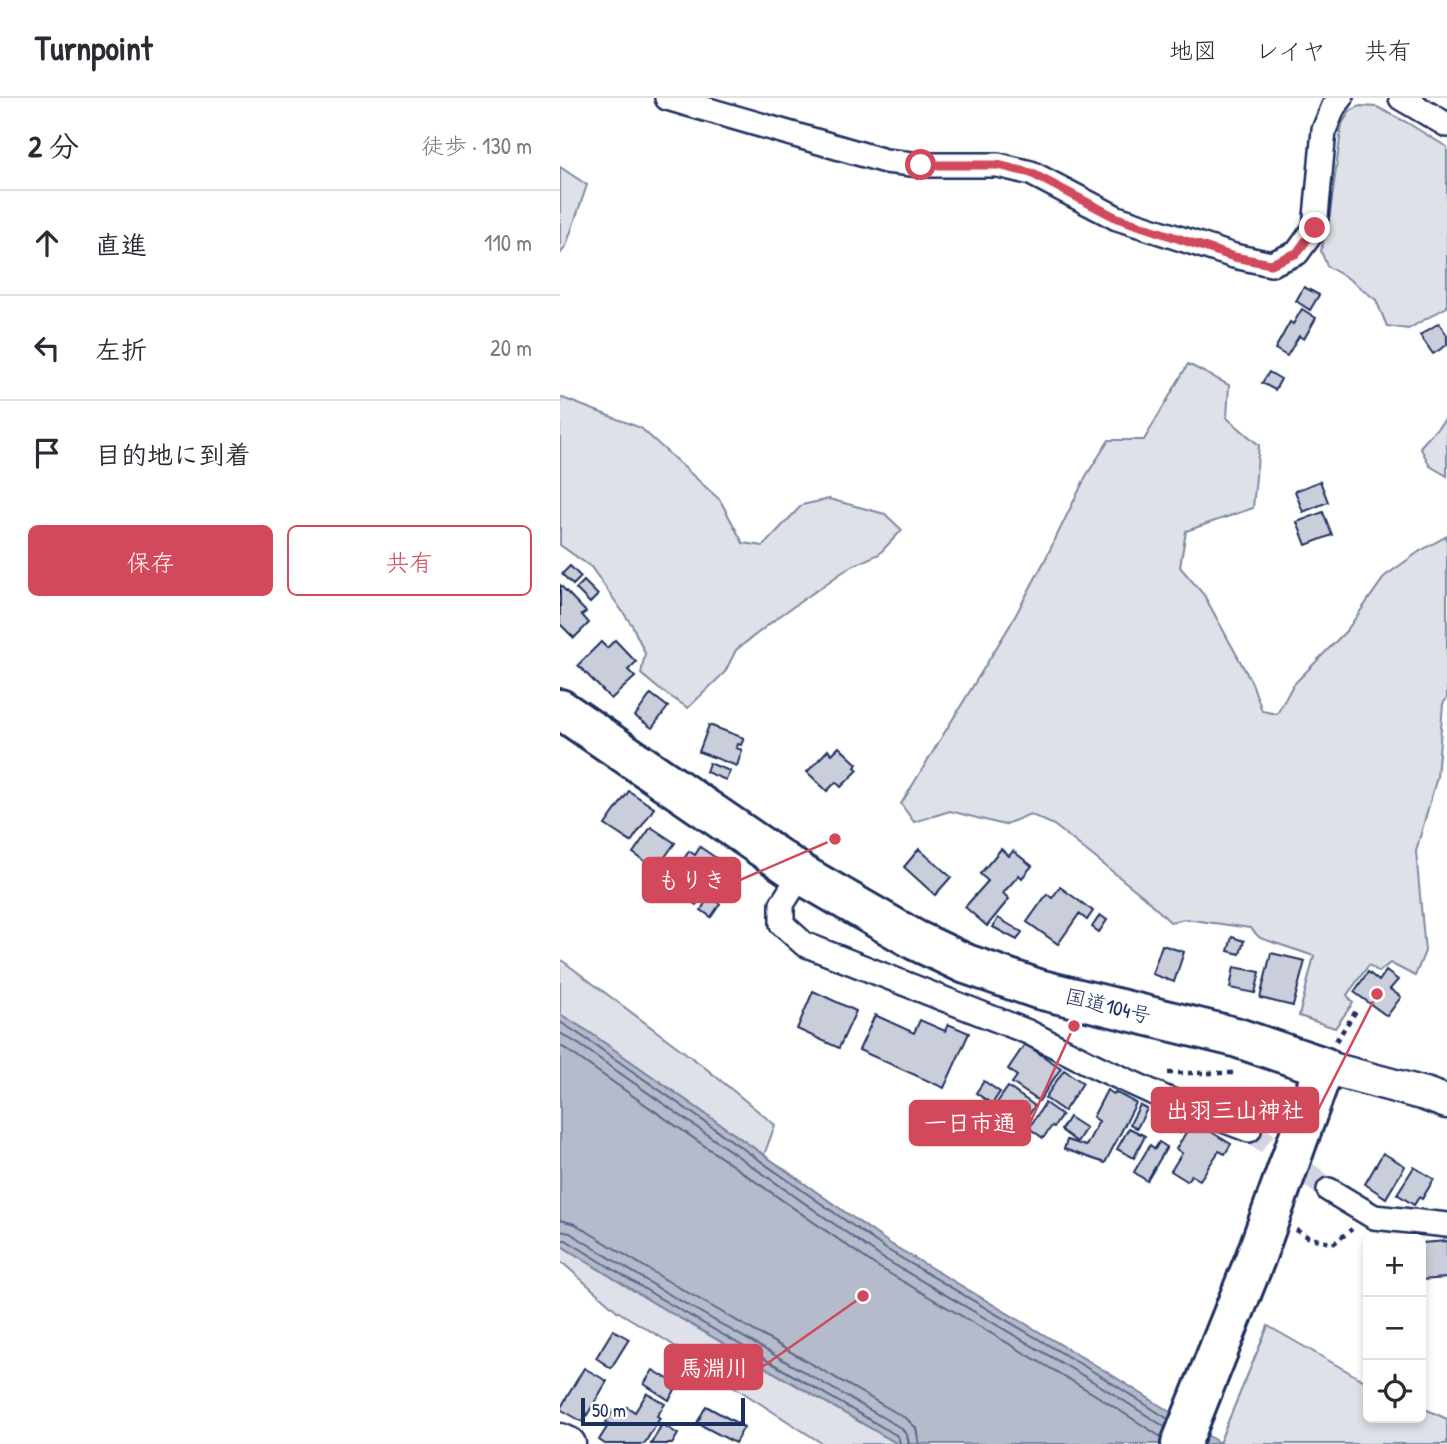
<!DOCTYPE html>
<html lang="ja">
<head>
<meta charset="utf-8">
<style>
	:root { --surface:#fff; --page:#f7f7f7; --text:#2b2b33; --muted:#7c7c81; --line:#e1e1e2; --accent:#d1495b }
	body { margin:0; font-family:"Patrick Hand","Klee One",sans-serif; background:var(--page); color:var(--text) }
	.controls { position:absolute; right:21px; bottom:21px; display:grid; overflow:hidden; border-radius:10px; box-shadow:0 4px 10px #0003 }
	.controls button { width:63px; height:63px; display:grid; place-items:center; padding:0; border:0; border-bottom:2px solid var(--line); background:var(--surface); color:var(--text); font:35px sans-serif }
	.scale { position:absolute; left:21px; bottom:18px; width:164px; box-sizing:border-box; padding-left:7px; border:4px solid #1b2f5e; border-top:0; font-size:19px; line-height:24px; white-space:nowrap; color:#1b2f5e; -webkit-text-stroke:5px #fff; paint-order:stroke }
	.stop { position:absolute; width:21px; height:21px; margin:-16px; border:5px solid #d1495b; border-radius:50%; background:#fff }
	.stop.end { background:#d1495b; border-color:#fff; box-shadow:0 2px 7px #0008 }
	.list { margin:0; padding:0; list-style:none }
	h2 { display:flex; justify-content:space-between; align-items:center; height:91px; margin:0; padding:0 28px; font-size:30px }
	h2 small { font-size:23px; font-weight:400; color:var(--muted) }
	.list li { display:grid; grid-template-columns:46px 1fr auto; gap:21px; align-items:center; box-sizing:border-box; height:105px; padding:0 28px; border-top:2px solid var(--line) }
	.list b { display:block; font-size:26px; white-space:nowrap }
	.list em { font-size:23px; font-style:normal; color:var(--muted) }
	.actions { display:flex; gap:14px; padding:21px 28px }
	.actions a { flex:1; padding:16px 0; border:2px solid var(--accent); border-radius:10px; text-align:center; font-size:24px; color:var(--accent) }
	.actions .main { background:var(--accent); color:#fff }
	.icon { flex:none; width:38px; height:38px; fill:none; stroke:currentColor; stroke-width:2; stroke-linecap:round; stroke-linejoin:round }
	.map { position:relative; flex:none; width:887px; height:1346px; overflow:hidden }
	header { display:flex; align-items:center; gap:42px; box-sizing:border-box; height:98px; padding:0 35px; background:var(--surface); border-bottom:2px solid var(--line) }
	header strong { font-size:33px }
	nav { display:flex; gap:38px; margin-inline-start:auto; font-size:24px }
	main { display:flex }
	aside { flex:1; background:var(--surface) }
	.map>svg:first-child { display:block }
	.green { fill:#dee1e7; stroke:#7c88a2; stroke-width:2 }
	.water { fill:#b5bbca; stroke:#77839f; stroke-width:2 }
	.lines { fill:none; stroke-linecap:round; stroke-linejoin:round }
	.shore { stroke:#596789; stroke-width:2 }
	.building { fill:#caceda; stroke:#1b2f5e; stroke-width:2 }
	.street-tunnel { stroke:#d1d5df; stroke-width:23; stroke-dasharray:23 11; stroke-linecap:butt }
	.street-casing { stroke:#1b2f5e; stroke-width:28 }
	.secondary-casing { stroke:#1b2f5e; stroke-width:37 }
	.highway-casing { stroke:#1b2f5e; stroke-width:44 }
	.path { stroke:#1b2f5e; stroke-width:4.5; stroke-dasharray:5 5; stroke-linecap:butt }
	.street { stroke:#fff; stroke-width:23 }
	.secondary { stroke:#fff; stroke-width:32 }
	.highway { stroke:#fff; stroke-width:38 }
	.route { stroke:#d1495b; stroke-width:9 }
	.labels { text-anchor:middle; stroke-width:5; stroke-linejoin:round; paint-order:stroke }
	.street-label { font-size:21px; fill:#1b2f5e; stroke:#fff }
	.leader { fill:none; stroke:#d1495b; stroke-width:2.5 }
	.callout-dot { fill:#d1495b; stroke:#fff; stroke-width:2.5 }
	.callout { fill:#d1495b; stroke:#d1495b; stroke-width:2.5 }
	.callout-label { font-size:23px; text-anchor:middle; font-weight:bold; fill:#fff }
</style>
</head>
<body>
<header>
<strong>Turnpoint</strong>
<nav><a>地図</a><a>レイヤ</a><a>共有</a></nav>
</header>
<main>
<aside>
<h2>2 分<small>徒歩 · 130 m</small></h2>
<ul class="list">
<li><svg class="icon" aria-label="ahead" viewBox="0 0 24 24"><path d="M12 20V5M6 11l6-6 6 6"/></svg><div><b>直進</b></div><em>110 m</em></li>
<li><svg class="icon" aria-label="left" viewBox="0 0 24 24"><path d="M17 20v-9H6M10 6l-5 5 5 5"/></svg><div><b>左折</b></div><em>20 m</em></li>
<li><svg class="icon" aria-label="arrive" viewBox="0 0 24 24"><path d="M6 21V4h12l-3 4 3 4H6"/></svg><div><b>目的地に到着</b></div></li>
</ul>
<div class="actions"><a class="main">保存</a><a>共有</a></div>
</aside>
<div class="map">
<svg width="887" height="1346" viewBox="0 0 887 1346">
	<rect width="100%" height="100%" fill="#fff"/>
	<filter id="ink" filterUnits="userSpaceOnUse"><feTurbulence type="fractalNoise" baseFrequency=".0143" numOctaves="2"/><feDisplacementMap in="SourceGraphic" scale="14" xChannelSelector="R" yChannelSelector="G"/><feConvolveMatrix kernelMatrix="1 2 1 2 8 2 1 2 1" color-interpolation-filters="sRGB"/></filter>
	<g filter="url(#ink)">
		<!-- green -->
		<g class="green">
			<path d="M800,8l17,1 29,15 41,25v160l-39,22 -21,-3 -11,-26 -27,-21 -22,-13 -6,-15 9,-37 12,-90 8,-13z"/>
			<path d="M0,69l27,18 -21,61 -6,8z"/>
			<path d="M628,266l41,21 -2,33 32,27 -6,63 -67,23 -6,36 24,28 48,88 10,28 15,3 16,-29 54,-55 38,-54 35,-25 27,-15v162l-4,6 -6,73 -21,74 9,100 -10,25 -25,-13 -11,9 -10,-7 -22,30 6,8 -18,25 -36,-12 15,-60 -54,-18 -10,-10 -65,-9 -15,3 -27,-26 -89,-71 -24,-11 -26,11 -54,-14 -36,11 -13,-18 111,-182 33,-62 41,-84 23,-36h35z"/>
			<path d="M0,299l81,31 79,72 23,43 20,3 39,-41 27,-6 56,15 17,16 -23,24 -29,13 -73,51 -41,32 -11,22 -37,36 -29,-19 -18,-15 4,-21 -13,-28 -41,-58 -31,-22z"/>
			<path d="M887,319v59l-17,-10 -10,-19z"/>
			<path d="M0,861l143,107 72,59 -11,30 -175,-123 -29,-18z"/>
			<path d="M0,1147l92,57 246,142h-75l-101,-65 -55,-38 -50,-30 -52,-46 -5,-3z"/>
			<path d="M708,1228l100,57v35h53v-11l26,12v25h-226l-2,-1z"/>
		</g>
		<!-- water -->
		<path class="water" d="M0,916l29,18 300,211 218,129 114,72h-323l-246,-142 -92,-57z"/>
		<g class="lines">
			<!-- shore -->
			<g class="shore">
				<path d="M0,924l25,16 301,211 218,129 64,41"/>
				<path d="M0,935l20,12 301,212 218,128 66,42"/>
				<path d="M0,947l315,220 219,129 67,43"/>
				<path d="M0,1122l15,4 91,56 241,139 9,9 3,16"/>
				<path d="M0,1133l10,2 90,56 241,139 6,7 2,9"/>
				<path d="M0,1142h6l90,56 240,139 3,4 1,5"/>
			</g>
		</g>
		<!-- building -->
		<g class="building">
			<path d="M744,189l15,8 -9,15 -14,-9z"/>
			<path d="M742,211l14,9 -12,21 -5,-3 -12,20 -12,-7 15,-27 3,2z"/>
			<path d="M879,225l8,12v10l-14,9 -13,-19z"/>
			<path d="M709,274l12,7 -6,11 -13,-7z"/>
			<path d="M760,383l8,21 -25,10 -8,-21z"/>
			<path d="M763,414l9,23 -26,10 -9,-23z"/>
			<path d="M10,468l11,11 -8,8 -11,-11z"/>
			<path d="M24,483l14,14 -8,8 -14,-14z"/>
			<path d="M0,487l26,27 -4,3 7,8 -15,15 -14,-14z"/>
			<path d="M55,542l21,22 -8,8 7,7 -24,22 -33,-34 23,-23 6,6z"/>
			<path d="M91,596l17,13 -16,21 -17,-12z"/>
			<path d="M149,627l35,13 -3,7 -3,-1 -2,4 6,2 -5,16 -38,-14z"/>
			<path d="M279,649l18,17 -2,3 3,3 -17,17 -5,-5 -9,9 -20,-19 21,-22 4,4z"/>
			<path d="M149,665l21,8 -4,9 -20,-8z"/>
			<path d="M69,693l25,17 -23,34 -26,-17z"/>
			<path d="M91,729l24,16 -13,18 6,4 -11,16 -13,-9 5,-8 -16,-11z"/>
			<path d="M140,749l22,15 -10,14 11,8 -6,9 -11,-8 -2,3 3,2 -3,3 16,11 -9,13 -10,-7 4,-7 -5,-3 -4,5 -16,-11 9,-13 -9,-6 7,-10 -5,-3 7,-11 6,4z"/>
			<path d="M359,751l32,28 -16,18 -31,-28z"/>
			<path d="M441,751l8,7 4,-5 19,15 -10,12 -3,-3 -16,18 6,6 -22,27 -22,-19 23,-26 -8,-7z"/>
			<path d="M500,789l33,24 -6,9 -8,-6 -21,30 -31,-22 20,-28 5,4z"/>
			<path d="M540,817l7,5 -8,12 -7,-5z"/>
			<path d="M438,820l24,14 -5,8 -24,-13z"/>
			<path d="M672,839l12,4 -4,13 -12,-3z"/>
			<path d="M602,847l22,7 -10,30 -22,-8z"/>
			<path d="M711,855l34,8 -12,45 -33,-8z"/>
			<path d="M674,869l26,5 -5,21 -25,-5z"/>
			<path d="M826,873l12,9 -8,9 11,8 -14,19 -33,-24 14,-20 11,9z"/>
			<path d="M253,893l43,20 -17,37 -42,-19z"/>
			<path d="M315,917l39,18 6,-13 25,11 3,-7 21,9 -25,55 -85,-38z"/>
			<path d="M465,946l36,24 -22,33 -27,-18 5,-7 -9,-7z"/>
			<path d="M504,972l19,13 -19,28 -19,-13z"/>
			<path d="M424,983l16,11 -8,12 -16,-11z"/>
			<path d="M448,989l27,19 -14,19 -27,-18z"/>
			<path d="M547,992l7,4 1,-2 21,11 -31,60 -41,-14 3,-9 19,6 13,-25 -6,-4z"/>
			<path d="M485,1005l17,12 -8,12 -2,-1 -9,12 -14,-10z"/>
			<path d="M580,1007l7,4 -10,19 -7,-4z"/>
			<path d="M603,1010l22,15 -5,10 -23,-14z"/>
			<path d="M509,1019l17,11 -9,14 -16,-12z"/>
			<path d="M633,1023l38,23 -6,10 -6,-3 -19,29 -9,-5 -4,6 -16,-10 11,-18 -6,-4z"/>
			<path d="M569,1030l16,8 -11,22 -17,-9z"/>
			<path d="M599,1044l8,5 -20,34 -13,-9 16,-27 5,4z"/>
			<path d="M823,1055l22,13 -19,32 -21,-14z"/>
			<path d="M854,1069l20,12 -12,20 -3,-2 -5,8 -17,-11z"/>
			<path d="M887,1143v37l-26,2v-37z"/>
			<path d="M53,1232l16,9 -18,29 -15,-10z"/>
			<path d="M24,1270l23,13 -24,41 -23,-13z"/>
			<path d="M93,1272l25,15 -9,15 -25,-16z"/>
			<path d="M87,1295l18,11 -8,12 3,2 -16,26h-39l-6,-4 10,-16 -3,-2 8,-12 8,5 5,-8 8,5z"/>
			<path d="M146,1308l38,21 -9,16 -38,-20z"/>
			<path d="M102,1326l16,10 -6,10h-21z"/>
		</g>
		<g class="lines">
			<!-- street-tunnel -->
			<path class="street-tunnel" d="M689,1032l80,60"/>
			<defs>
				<g id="street">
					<path d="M107,0l218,63 36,4h77l33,8 86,45 117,38 37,8 26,-11 18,-25 9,-98 10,-24 7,-8"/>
					<path d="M841,0l46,27"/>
					<path d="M241,776l-19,30v20l22,20 224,88 69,35 68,31 84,32"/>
					<path d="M769,1092l45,27 73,8"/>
				</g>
				<g id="secondary">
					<path d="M764,969l101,27 22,8"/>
					<path d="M0,1342l9,4"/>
				</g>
				<path id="highway" d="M0,611l241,165 114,66 51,24 72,25 197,48 89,30 -69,192 -74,185"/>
			</defs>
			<!-- street casing -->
			<use href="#street" class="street-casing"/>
			<!-- secondary casing -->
			<use href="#secondary" class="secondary-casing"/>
			<!-- highway casing -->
			<use href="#highway" class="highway-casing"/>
			<!-- path -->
			<g class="path">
				<path d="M776,943l22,-33"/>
				<path d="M608,975h69"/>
				<path d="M736,1132l12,7 25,7 19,-15"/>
			</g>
			<!-- street -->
			<use href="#street" class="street"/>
			<!-- secondary -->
			<use href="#secondary" class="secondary"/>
			<!-- highway -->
			<use href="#highway" class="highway"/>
		</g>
	</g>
	<g class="lines" filter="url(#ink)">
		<!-- route -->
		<path class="route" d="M361,67h77l33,8 86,45 117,39 37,7 26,-11 18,-25"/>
	</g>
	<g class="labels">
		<!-- street labels -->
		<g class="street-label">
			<text transform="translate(548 908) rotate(14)" y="7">国道104号</text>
		</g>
	</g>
	<!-- callouts -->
	<path class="leader" d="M275 741L180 782M817 896L758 1012M514 928L470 1025M303 1198L202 1269"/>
	<g class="callout-dot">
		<circle cx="275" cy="741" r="7"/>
		<circle cx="817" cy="896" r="7"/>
		<circle cx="514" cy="928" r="7"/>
		<circle cx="303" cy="1198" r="7"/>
	</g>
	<g class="callout">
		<rect x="83" y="760" width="97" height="44" rx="7"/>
		<rect x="592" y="990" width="166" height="44" rx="7"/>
		<rect x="350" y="1003" width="120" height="44" rx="7"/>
		<rect x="105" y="1247" width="97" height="44" rx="7"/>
	</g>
	<g class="callout-label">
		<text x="132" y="790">もりき</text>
		<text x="675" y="1020">出羽三山神社</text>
		<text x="410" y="1033">一日市通</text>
		<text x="154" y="1278">馬淵川</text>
	</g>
</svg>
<div class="controls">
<button>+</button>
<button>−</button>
<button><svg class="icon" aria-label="locate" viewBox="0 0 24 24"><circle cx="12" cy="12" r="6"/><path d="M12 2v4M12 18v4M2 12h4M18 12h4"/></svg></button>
</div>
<div class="scale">50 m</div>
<div class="stop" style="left:361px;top:67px"></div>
<div class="stop end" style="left:755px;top:130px"></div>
</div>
</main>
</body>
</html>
